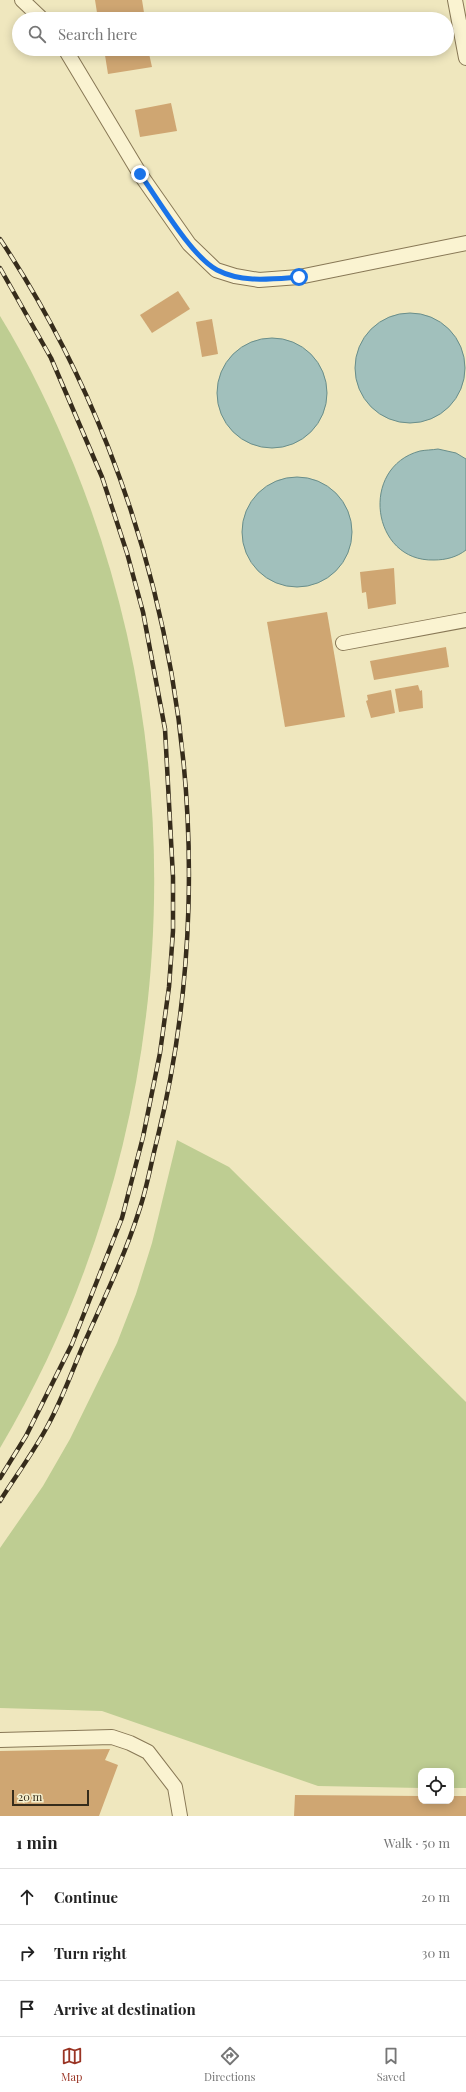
<!DOCTYPE html>
<html lang="en">
<head>
<meta charset="utf-8">
<style>
	:root { --surface:#fff; --page:#f6f6f6; --text:#222; --muted:#767676; --line:#e0e0e0; --accent:#993424 }
	body { margin:0; font-family:"Playfair Display",serif; background:var(--page); color:var(--text) }
	.controls { position:absolute; right:12px; bottom:12px; display:grid; overflow:hidden; border-radius:8px; box-shadow:0 2px 10px #0003 }
	.controls button { width:36px; height:36px; display:grid; place-items:center; padding:0; border:0; border-bottom:1px solid var(--line); background:var(--surface); color:var(--text); font:20px sans-serif }
	.scale { position:absolute; left:12px; bottom:10px; width:77px; box-sizing:border-box; padding-left:4px; border:2px solid #362c1b; border-top:0; font-size:11px; line-height:14px; white-space:nowrap; color:#362c1b; -webkit-text-stroke:3px #f6f0ce; paint-order:stroke }
	.stop { position:absolute; width:12px; height:12px; margin:-9px; border:3px solid #1a73e8; border-radius:50%; background:#fff }
	.stop.end { background:#1a73e8; border-color:#fff; box-shadow:0 1px 4px #0008 }
	.list { margin:0; padding:0; list-style:none }
	h2 { display:flex; justify-content:space-between; align-items:center; height:52px; margin:0; padding:0 16px; font-size:17px }
	h2 small { font-size:13px; font-weight:400; color:var(--muted) }
	.list li { display:grid; grid-template-columns:26px 1fr auto; gap:12px; align-items:center; box-sizing:border-box; height:56px; padding:0 16px; border-top:1px solid var(--line) }
	.list b { display:block; font-size:15px; white-space:nowrap }
	.list em { font-size:13px; font-style:normal; color:var(--muted) }
	.icon { flex:none; width:22px; height:22px; fill:none; stroke:currentColor; stroke-width:2; stroke-linecap:round; stroke-linejoin:round }
	.map { position:relative; flex:none; width:466px; height:1816px; overflow:hidden }
	.search { position:absolute; background:var(--surface); box-shadow:0 2px 10px #0003; left:12px; right:12px; top:12px; height:44px; display:flex; align-items:center; gap:10px; box-sizing:border-box; padding:0 14px; border-radius:22px; color:var(--muted); font-size:15px }
	.sheet { height:220px; background:var(--surface) }
	nav { display:flex; justify-content:space-around; align-items:center; box-sizing:border-box; height:56px; border-top:1px solid var(--line); background:var(--surface); font-size:11px; color:var(--muted) }
	nav a { display:grid; justify-items:center; gap:2px }
	nav .on { color:var(--accent) }
	.map>svg:first-child { display:block }
	.green { fill:#becd92 }
	.water { fill:#a1c0bc; stroke:#698e8a }
	.building { fill:#cfa672 }
	.lines { fill:none; stroke-linecap:round; stroke-linejoin:round }
	.lane-casing { stroke:#887856; stroke-width:16 }
	.lane { stroke:#faf3d1; stroke-width:14 }
	.rail-casing { stroke:#362c1b; stroke-width:4.5 }
	.rail { stroke:#f6f0ce; stroke-width:3; stroke-dasharray:9; stroke-linecap:butt }
	.route { stroke:#1a73e8; stroke-width:5 }
</style>
</head>
<body>
<div class="map">
<svg width="466" height="1816" viewBox="0 0 466 1816">
	<rect width="100%" height="100%" fill="#efe7be"/>
	<!-- green -->
	<g class="green">
		<path d="M0,316c29,47 53,98 74,149 129,319 101,687 -74,983z"/>
		<path d="M177,1140l52,27 237,235v386h-15v-17h-30v17l-103,-2 -216,-75 -102,-3v-160l43,-62 27,-47 47,-96 19,-49 16,-51z"/>
	</g>
	<!-- water -->
	<g class="water">
		<circle cx="410" cy="368" r="55"/>
		<circle cx="272" cy="393" r="55"/>
		<path d="M438,449l18,4 10,6v91c-9,7 -20,10 -32,10 -63,2 -75,-93 -14,-109 5,-1 12,-1 18,-2z"/>
		<circle cx="297" cy="532" r="55"/>
	</g>
	<!-- building -->
	<g class="building">
		<path d="M95,0h47l3,19h-47z"/>
		<path d="M104,49h44l4,18 -44,7z"/>
		<path d="M171,103l6,28 -37,6 -5,-27z"/>
		<path d="M178,291l12,18 -38,24 -12,-18z"/>
		<path d="M212,319l6,35 -16,3 -6,-35z"/>
		<path d="M394,568l2,36 -28,5 -2,-17 -4,1 -2,-21z"/>
		<path d="M327,612l18,105 -60,10 -18,-105z"/>
		<path d="M446,647l3,20 -75,13 -4,-19z"/>
		<path d="M418,685l2,6 2,-1 1,18 -24,4 -4,-23z"/>
		<path d="M391,690l4,23 -24,5 -5,-17 2,-1 -1,-5z"/>
		<path d="M110,1749l-5,11 13,5 -19,51h-99v-65z"/>
		<path d="M295,1795l126,1v5h30v-5h15v20h-172z"/>
	</g>
	<g class="lines">
		<defs>
			<g id="lane">
				<path d="M22,0l20,19"/>
				<path d="M455,0l11,58"/>
				<path d="M65,49l75,125 49,70 27,26 19,6 24,4 40,-3 167,-34"/>
				<path d="M343,643l123,-23"/>
				<path d="M0,1740l112,-3 18,6 18,9 27,35 5,29"/>
			</g>
		</defs>
		<!-- lane casing -->
		<use href="#lane" class="lane-casing"/>
		<!-- lane -->
		<use href="#lane" class="lane"/>
		<defs>
			<g id="rail">
				<path d="M0,239c173,260 232,598 157,901 -6,23 -10,48 -18,71 -15,47 -37,92 -57,137 -11,26 -21,54 -35,79 -14,26 -32,50 -47,74"/>
				<path d="M0,268l51,90 51,119 25,76 16,59 22,117 8,148v54l-4,56 -9,66 -17,84 -21,81 -50,126 -46,92 -26,42"/>
			</g>
		</defs>
		<!-- rail casing -->
		<use href="#rail" class="rail-casing"/>
		<!-- rail -->
		<use href="#rail" class="rail"/>
	</g>
	<g class="lines">
		<!-- route -->
		<path class="route" d="M140,174c18,25 51,82 77,96 25,13 54,9 82,7"/>
	</g>
</svg>
<div class="controls">
<button><svg class="icon" aria-label="locate" viewBox="0 0 24 24"><circle cx="12" cy="12" r="6"/><path d="M12 2v4M12 18v4M2 12h4M18 12h4"/></svg></button>
</div>
<div class="scale">20 m</div>
<div class="stop" style="left:299px;top:277px"></div>
<div class="stop end" style="left:140px;top:174px"></div>
<div class="search"><svg class="icon" aria-label="search" viewBox="0 0 24 24"><circle cx="10" cy="10" r="6"/><path d="M15 15l6 6"/></svg>Search here</div>
</div>
<section class="sheet">
<h2>1 min<small>Walk · 50 m</small></h2>
<ul class="list">
<li><svg class="icon" aria-label="ahead" viewBox="0 0 24 24"><path d="M12 20V5M6 11l6-6 6 6"/></svg><div><b>Continue</b></div><em>20 m</em></li>
<li><svg class="icon" aria-label="right" viewBox="0 0 24 24"><path d="M7 20v-9h11M14 6l5 5-5 5"/></svg><div><b>Turn right</b></div><em>30 m</em></li>
<li><svg class="icon" aria-label="arrive" viewBox="0 0 24 24"><path d="M6 21V4h12l-3 4 3 4H6"/></svg><div><b>Arrive at destination</b></div></li>
</ul>
</section>
<nav>
<a class="on"><svg class="icon" aria-label="map" viewBox="0 0 24 24"><path d="M3 6l6-2 6 2 6-2v14l-6 2-6-2-6 2zM9 4v14M15 6v14"/></svg>Map</a>
<a><svg class="icon" aria-label="directions" viewBox="0 0 24 24"><path d="M12 3l9 9-9 9-9-9zM9 14v-3h6M13 9l2 2-2 2"/></svg>Directions</a>
<a><svg class="icon" aria-label="saved" viewBox="0 0 24 24"><path d="M7 4h10v16l-5-4-5 4z"/></svg>Saved</a>
</nav>
</body>
</html>
